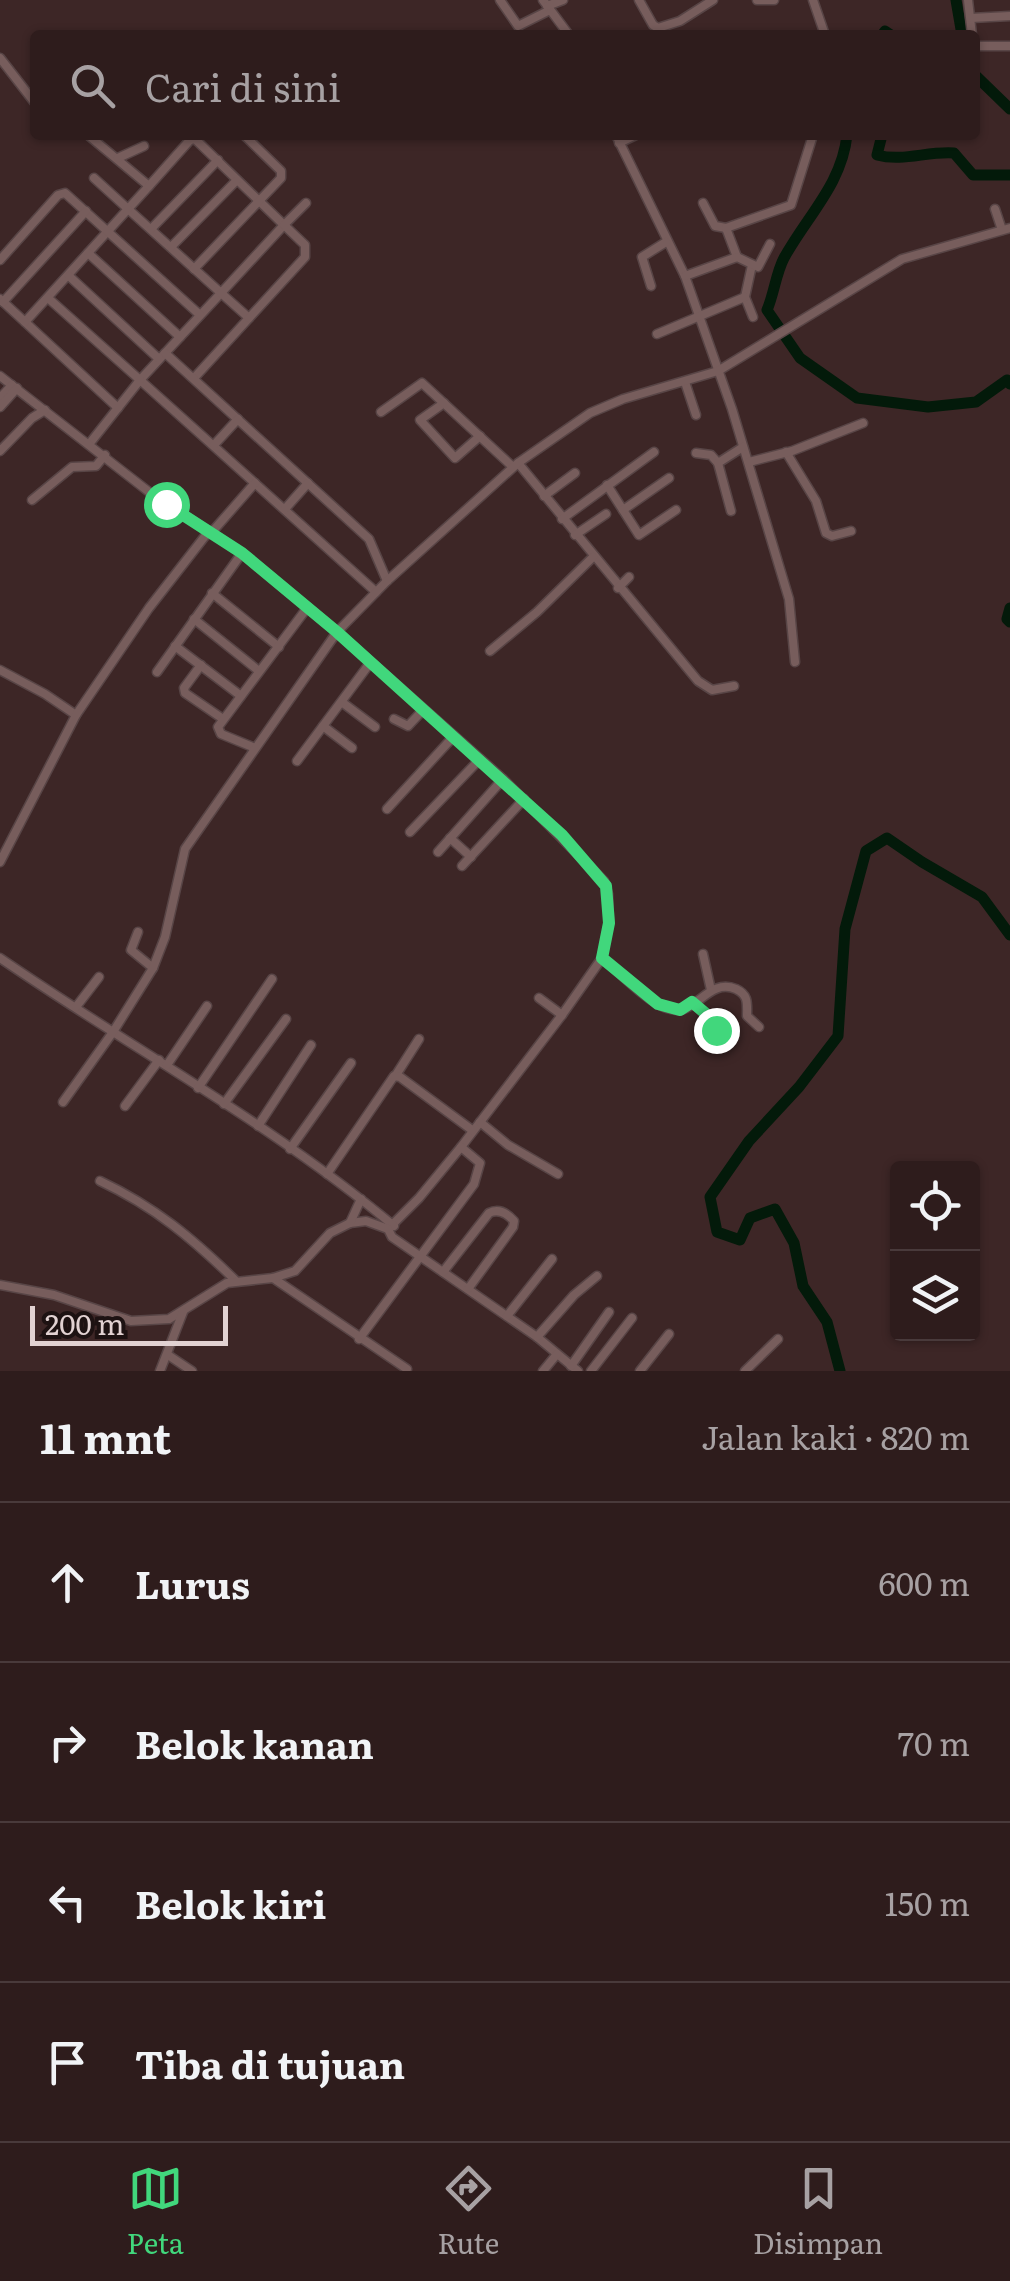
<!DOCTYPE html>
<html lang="id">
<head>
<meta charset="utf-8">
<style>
	:root { --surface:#2e1c1c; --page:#3a2929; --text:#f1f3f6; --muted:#a7a1a3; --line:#493a3b; --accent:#41d77c }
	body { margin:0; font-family:Literata,serif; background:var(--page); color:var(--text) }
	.controls { position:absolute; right:30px; bottom:30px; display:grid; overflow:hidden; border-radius:10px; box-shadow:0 2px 8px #0004 }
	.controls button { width:90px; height:90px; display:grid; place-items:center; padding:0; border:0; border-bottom:2px solid var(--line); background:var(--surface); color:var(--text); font:50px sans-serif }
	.scale { position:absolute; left:30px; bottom:25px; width:198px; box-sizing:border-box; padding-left:10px; border:5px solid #e2d2d2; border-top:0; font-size:28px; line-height:35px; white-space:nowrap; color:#e2d2d2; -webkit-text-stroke:8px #1d1212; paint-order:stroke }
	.stop { position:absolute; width:30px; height:30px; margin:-22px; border:8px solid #41d77c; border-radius:50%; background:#fff }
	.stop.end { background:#41d77c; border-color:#fff; box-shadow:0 2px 10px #0008 }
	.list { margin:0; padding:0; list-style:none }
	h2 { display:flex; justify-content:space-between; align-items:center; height:130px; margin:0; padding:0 40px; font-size:42px }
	h2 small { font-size:32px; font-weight:400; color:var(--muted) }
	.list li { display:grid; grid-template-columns:65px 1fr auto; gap:30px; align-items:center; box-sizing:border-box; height:160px; padding:0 40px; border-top:2px solid var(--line) }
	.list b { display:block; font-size:38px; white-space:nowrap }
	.list em { font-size:32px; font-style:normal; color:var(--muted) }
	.icon { flex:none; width:55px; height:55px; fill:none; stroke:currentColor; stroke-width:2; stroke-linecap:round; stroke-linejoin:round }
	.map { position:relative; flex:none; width:1010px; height:1371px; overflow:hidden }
	.search { position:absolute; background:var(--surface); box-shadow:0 2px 8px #0004; left:30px; right:30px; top:30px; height:110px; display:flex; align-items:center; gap:25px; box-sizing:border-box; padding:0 35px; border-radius:10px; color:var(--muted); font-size:38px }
	.sheet { height:770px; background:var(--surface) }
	nav { display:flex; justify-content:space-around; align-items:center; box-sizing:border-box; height:140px; border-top:2px solid var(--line); background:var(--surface); font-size:28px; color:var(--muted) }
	nav a { display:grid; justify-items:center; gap:5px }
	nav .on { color:var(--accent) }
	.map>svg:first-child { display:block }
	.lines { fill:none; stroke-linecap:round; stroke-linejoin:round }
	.river { stroke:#031a0a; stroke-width:11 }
	.minor-casing { stroke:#584546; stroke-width:11 }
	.minor { stroke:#775d5c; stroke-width:8 }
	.route { stroke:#41d77c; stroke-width:12 }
</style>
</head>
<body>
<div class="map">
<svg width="1010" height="1371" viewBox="0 0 1010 1371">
	<rect width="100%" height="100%" fill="#3d2626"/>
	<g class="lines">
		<!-- river -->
		<g class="river">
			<path d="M956,0l6,35"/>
			<path d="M882,35l3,-4 6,4"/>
			<path d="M975,75l35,34"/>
			<path d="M847,135c-5,49 -40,81 -63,123 -8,15 -10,36 -17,52l33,48 57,40 71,9 48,-5 31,-22 3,4"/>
			<path d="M882,135l-5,20c26,7 50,-4 77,-2l19,22h37"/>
			<path d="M1010,608l-3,11 3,3"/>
			<path d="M840,1371l-13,-49 -24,-36 -9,-43 -19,-34 -25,9 -10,22 -23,-8 -7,-35 39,-56 50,-54 39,-51 7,-107 21,-78 21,-13 35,24 60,35 28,38"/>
		</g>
		<defs>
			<g id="minor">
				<path d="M500,0l18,26 32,-16"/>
				<path d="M543,0l26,35"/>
				<path d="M639,0l14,25 5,3 22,-7 33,-21"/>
				<path d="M757,0h17"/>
				<path d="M813,0l12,35"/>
				<path d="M968,0l4,35"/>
				<path d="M547,6l16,-6"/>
				<path d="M971,18l39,-2"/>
				<path d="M975,46h35"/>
				<path d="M0,58l35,45"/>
				<path d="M88,135l61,51 -21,23 93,84 -81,87 236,212"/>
				<path d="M616,135l69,141 47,133 57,190 6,63"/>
				<path d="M619,143l17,-8"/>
				<path d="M118,158l26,-12"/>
				<path d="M94,178l34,31 -103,113 93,86"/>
				<path d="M149,186l41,-46 5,-1 89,86 -63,68 28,25 -54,59"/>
				<path d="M703,203l12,23 11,2"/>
				<path d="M995,209l7,21"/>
				<path d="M151,229l67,-69"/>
				<path d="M171,247l66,-67"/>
				<path d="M88,253l92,84"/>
				<path d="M737,257l-11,-29 65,-23 22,-70"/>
				<path d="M0,260l58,-65 7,-2 135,122"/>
				<path d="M752,265l-7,32 8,20"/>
				<path d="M194,269l87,-91v-7l-37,-36"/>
				<path d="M69,276l90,83"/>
				<path d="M685,276l52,-19 21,10 12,-23"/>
				<path d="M651,286l-9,-29 24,-15"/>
				<path d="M48,298l92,82 -50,63"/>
				<path d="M0,299l25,23"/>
				<path d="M3,302l83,-91"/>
				<path d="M249,318l56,-61v-12l-21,-20 22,-22"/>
				<path d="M657,334l88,-37"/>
				<path d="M165,353l204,186 18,42"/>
				<path d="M0,376l153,119 89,58 95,79 166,147 101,102 4,13 1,29 -7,35 -40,57 -101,132 -42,51 -31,31"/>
				<path d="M685,382l11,33"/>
				<path d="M0,398l12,-13"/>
				<path d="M444,403l-24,17 35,38 25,-22"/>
				<path d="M0,407l17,-19"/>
				<path d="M381,412l41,-29 91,84"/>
				<path d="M214,445l24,-26"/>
				<path d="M0,451l32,-33 13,-8"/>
				<path d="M786,452l30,49 10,32 6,3 19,-5"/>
				<path d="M696,453l15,2 7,8"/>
				<path d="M749,462l43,-11 71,-28"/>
				<path d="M518,463l180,218 14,9 22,-4"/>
				<path d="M607,485l32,50 37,-25"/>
				<path d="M544,496l31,-23"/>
				<path d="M32,500l40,-33 24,-1 9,-11"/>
				<path d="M285,509l23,-26"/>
				<path d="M623,510l46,-32"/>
				<path d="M731,511l-13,-48 25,-16"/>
				<path d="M562,519l92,-67"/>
				<path d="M212,532l43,-49"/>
				<path d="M575,535l31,-21"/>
				<path d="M618,588l11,-11"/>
				<path d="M212,593l67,54"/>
				<path d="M194,619l65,52"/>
				<path d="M175,646l66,50"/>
				<path d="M490,651l47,-39 56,-55"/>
				<path d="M201,665l-17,23 1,5 38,26"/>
				<path d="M0,670l45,24 31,21"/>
				<path d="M157,672l85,-119"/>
				<path d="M343,703l32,24"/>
				<path d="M394,719l14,7 15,-16"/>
				<path d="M323,726l29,22"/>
				<path d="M255,748l-34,-14 -3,-7 89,-119"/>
				<path d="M297,761l73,-98"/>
				<path d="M387,809l67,-73"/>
				<path d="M410,832l70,-73"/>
				<path d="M450,838l21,19"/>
				<path d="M438,852l65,-73"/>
				<path d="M0,862l76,-147 73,-107 60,-77"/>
				<path d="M462,866l62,-67"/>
				<path d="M138,932l-7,18 22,18"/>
				<path d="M703,954l8,36"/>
				<path d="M0,958c131,90 272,166 394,268"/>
				<path d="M602,958c17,13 43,42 62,49 2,1 13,4 16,3 20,-4 32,-31 56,-21 13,6 11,15 11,27l12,11"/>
				<path d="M539,998l23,17"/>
				<path d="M692,1002l19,17 8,17"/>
				<path d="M76,1007l23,-30"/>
				<path d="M167,1065l40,-59"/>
				<path d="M396,1075l23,-36"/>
				<path d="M198,1088l74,-109"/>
				<path d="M63,1102l50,-70 40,-64 12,-31 20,-88 152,-217 50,-51 131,-118 72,-50 33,-14 95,-28 184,-112 108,-31"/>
				<path d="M224,1104l62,-85"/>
				<path d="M125,1106l34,-46"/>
				<path d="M480,1122l28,23 50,29"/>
				<path d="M258,1126l53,-81"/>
				<path d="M290,1149l61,-86"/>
				<path d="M327,1174l67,-98 6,1 72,53"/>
				<path d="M100,1181c55,26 92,57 135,99"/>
				<path d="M350,1223l16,-2 22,8 4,8 145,100 41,34"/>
				<path d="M443,1272l46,-59c10,-5 18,0 25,8l-1,6 -45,62"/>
				<path d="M273,1278l134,91"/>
				<path d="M0,1285l54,10 77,26 38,-2 58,-36 46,-5 22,-7 35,-38 20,-10 11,-24"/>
				<path d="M507,1316l45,-57"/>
				<path d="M537,1337l37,-42 23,-19"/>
				<path d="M359,1339l115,-155 6,-21 -19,-16"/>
				<path d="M168,1355l24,16"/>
				<path d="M571,1366l38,-54"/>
				<path d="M160,1371l23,-59"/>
				<path d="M543,1371l14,-17"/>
				<path d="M591,1371l41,-53"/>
				<path d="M640,1371l29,-37"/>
				<path d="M745,1371l33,-32"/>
			</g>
		</defs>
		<!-- minor casing -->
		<use href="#minor" class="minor-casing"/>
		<!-- minor -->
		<use href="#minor" class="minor"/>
	</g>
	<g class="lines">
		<!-- route -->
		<path class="route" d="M166,504l76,49 95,79 225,203 44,51 3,37 -7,35 56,46 22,6 12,-8 19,16 5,12"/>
	</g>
</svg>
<div class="controls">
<button><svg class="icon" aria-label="locate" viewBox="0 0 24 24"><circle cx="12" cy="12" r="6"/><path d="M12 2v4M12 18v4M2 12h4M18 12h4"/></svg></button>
<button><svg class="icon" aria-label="layers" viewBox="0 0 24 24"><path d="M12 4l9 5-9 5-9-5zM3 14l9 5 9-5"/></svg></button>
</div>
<div class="scale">200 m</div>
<div class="stop" style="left:166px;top:504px"></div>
<div class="stop end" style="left:716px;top:1030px"></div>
<div class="search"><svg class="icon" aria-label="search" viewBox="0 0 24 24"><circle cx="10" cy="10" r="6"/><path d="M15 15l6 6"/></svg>Cari di sini</div>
</div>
<section class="sheet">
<h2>11 mnt<small>Jalan kaki · 820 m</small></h2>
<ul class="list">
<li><svg class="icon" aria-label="ahead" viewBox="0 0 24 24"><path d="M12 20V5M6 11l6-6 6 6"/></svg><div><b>Lurus</b></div><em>600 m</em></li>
<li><svg class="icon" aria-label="right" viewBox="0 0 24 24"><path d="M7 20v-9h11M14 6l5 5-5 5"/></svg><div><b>Belok kanan</b></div><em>70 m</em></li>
<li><svg class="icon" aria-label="left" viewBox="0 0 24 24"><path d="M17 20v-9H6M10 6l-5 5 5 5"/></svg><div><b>Belok kiri</b></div><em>150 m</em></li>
<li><svg class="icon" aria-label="arrive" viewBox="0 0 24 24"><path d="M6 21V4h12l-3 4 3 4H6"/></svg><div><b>Tiba di tujuan</b></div></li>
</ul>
</section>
<nav>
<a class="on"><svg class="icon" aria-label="map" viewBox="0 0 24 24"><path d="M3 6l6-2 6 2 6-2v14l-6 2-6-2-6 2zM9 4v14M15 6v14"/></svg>Peta</a>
<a><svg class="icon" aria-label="directions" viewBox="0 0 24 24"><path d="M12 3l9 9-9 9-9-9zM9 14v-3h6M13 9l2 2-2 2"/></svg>Rute</a>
<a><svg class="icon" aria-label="saved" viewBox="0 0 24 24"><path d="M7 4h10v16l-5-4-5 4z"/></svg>Disimpan</a>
</nav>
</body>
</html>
